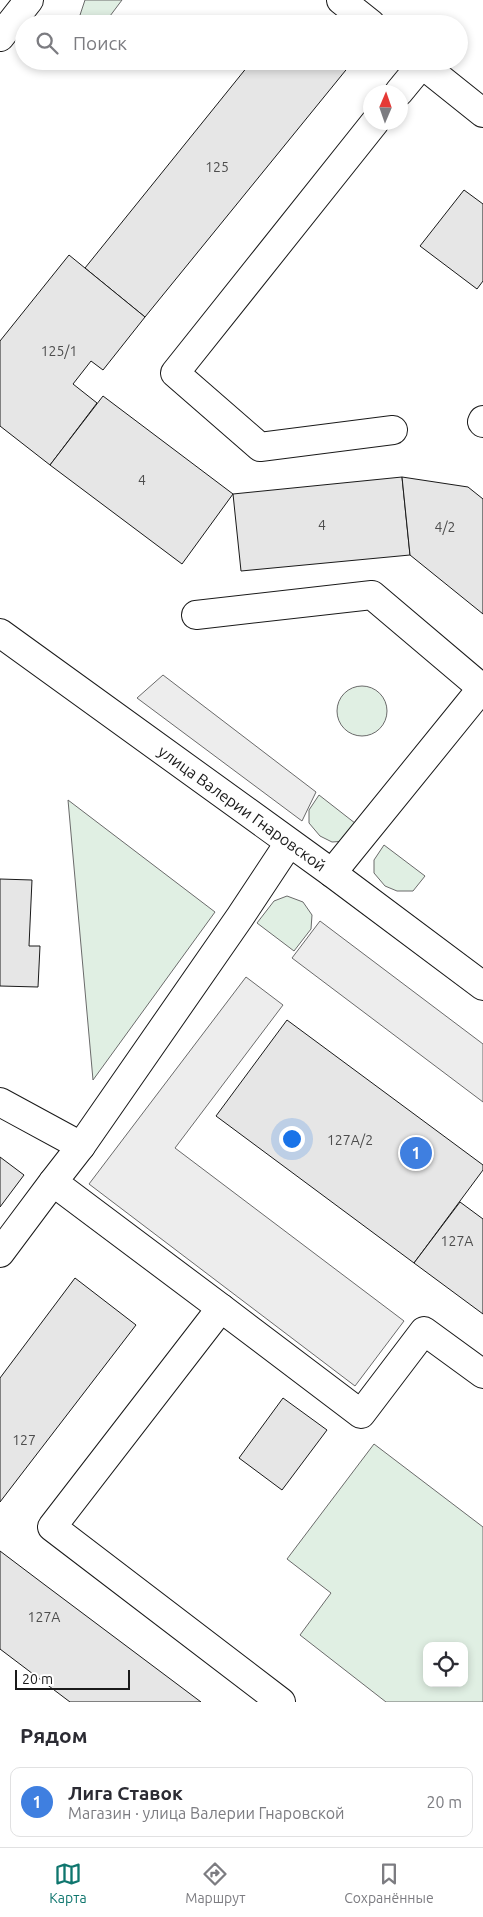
<!DOCTYPE html>
<html lang="ru">
<head>
<meta charset="utf-8">
<style>
	:root { --surface:#fff; --page:#f2f2f3; --text:#2b2b33; --muted:#7c7c81; --line:#e1e1e2; --accent:#0f766e }
	body { margin:0; font-family:Ubuntu,sans-serif; background:var(--page); color:var(--text) }
	.controls { position:absolute; right:15px; bottom:15px; display:grid; overflow:hidden; border-radius:10px; box-shadow:0 2px 8px #0003 }
	.controls button { width:45px; height:45px; display:grid; place-items:center; padding:0; border:0; border-bottom:1px solid var(--line); background:var(--surface); color:var(--text); font:25px sans-serif }
	.compass { position:absolute; left:363px; top:85px; width:45px; height:45px; border-radius:50%; background:var(--surface); box-shadow:0 2px 8px #0003; rotate:2deg }
	.scale { position:absolute; left:15px; bottom:12px; width:115px; box-sizing:border-box; padding-left:5px; border:2px solid #1a1a1a; border-top:0; font-size:14px; line-height:18px; white-space:nowrap; color:#1a1a1a; -webkit-text-stroke:4px #fff; paint-order:stroke }
	.you { position:absolute; left:291px; top:1138px; width:18px; height:18px; margin:-12px; border:4px solid #fff; border-radius:50%; background:#1a73e8; box-shadow:0 0 0 8px #1a73e833 }
	.badge { display:grid; place-items:center; width:32px; height:32px; border-radius:50%; background:var(--accent); color:#fff; font-size:16px; font-weight:700 }
	.pin { position:absolute; translate:-50% -50%; border:2px solid #fff; box-shadow:0 1px 5px #0006 }
	.list { margin:0; padding:0; list-style:none }
	h2 { display:flex; justify-content:space-between; align-items:center; height:65px; margin:0; padding:0 20px; font-size:21px }
	h2 small { font-size:16px; font-weight:400; color:var(--muted) }
	.list li { display:grid; grid-template-columns:32px 1fr auto; gap:15px; align-items:center; box-sizing:border-box; height:70px; margin:0 10px 10px; padding:0 10px; border:1px solid var(--line); border-radius:10px }
	.list b { display:block; font-size:19px; white-space:nowrap }
	.list p { margin:0; font-size:16px; white-space:nowrap; color:var(--muted) }
	.list em { font-size:16px; font-style:normal; color:var(--muted) }
	.icon { flex:none; width:28px; height:28px; fill:none; stroke:currentColor; stroke-width:2; stroke-linecap:round; stroke-linejoin:round }
	.map { position:relative; flex:none; width:483px; height:1702px; overflow:hidden }
	.search { position:absolute; background:var(--surface); box-shadow:0 2px 8px #0003; left:15px; right:15px; top:15px; height:55px; display:flex; align-items:center; gap:12px; box-sizing:border-box; padding:0 18px; border-radius:28px; color:var(--muted); font-size:19px }
	.sheet { height:145px; background:var(--surface) }
	nav { display:flex; justify-content:space-around; align-items:center; box-sizing:border-box; height:70px; border-top:1px solid var(--line); background:var(--surface); font-size:14px; color:var(--muted) }
	nav a { display:grid; justify-items:center; gap:2px }
	nav .on { color:var(--accent) }
	.map>svg:first-child { display:block }
	.green { fill:#e0efe3; stroke:#6a6a6a; fill-rule:evenodd }
	.parking { fill:#ededed; stroke:#6a6a6a }
	.building { fill:#e6e6e6; stroke:#1a1a1a }
	.lines { fill:none; stroke-linecap:round; stroke-linejoin:round }
	.minor-casing { stroke:#1a1a1a; stroke-width:30 }
	.major-casing { stroke:#1a1a1a; stroke-width:30 }
	.minor { stroke:#fff; stroke-width:28 }
	.major { stroke:#fff; stroke-width:28 }
	.labels { text-anchor:middle; stroke-width:4; stroke-linejoin:round; paint-order:stroke }
	.number-label { font-size:14px; fill:#4d4d4d }
	.street-label { font-size:16px; fill:#1a1a1a; stroke:#fff }
</style>
</head>
<body>
<div class="map">
<svg width="483" height="1702" viewBox="0 0 483 1702">
	<rect width="100%" height="100%" fill="#fff"/>
	<!-- green -->
	<g class="green">
		<path d="M85,0h37l-18,24h-11l-13,-9z"/>
		<circle cx="362" cy="711" r="25"/>
		<path d="M319,795l41,32 -13,14 -15,1 -12,-6 -11,-13v-13z"/>
		<path d="M68,800l147,112 -122,168z"/>
		<path d="M384,845l41,31 -12,15h-16l-12,-5 -11,-13v-13z"/>
		<path d="M287,896l16,6 9,13 -1,14 -17,22 -37,-28 17,-22z"/>
		<path d="M374,1444l109,83v175h-97l-86,-67 31,-42 -44,-34zM427,1646h37v37h-37z"/>
	</g>
	<!-- parking -->
	<g class="parking">
		<path d="M163,675l153,117 -14,29 -165,-123z"/>
		<path d="M320,921l163,123v58l-191,-144z"/>
		<path d="M246,977l37,28 -108,143 229,173 -49,65 -266,-202z"/>
	</g>
	<!-- building -->
	<g class="building">
		<path d="M289,16l10,8h-16z"/>
		<path d="M252,61h93l5,4 -205,252 -60,-49z"/>
		<path d="M464,190l19,14v77l-6,8 -57,-43z"/>
		<path d="M69,255l76,62 -42,53 -12,-9 -18,23 24,19 -47,62 -50,-39v-85z"/>
		<path d="M103,396l130,98 -51,70 -132,-99z"/>
		<path d="M402,477l8,78 -169,16 -8,-77z"/>
		<path d="M402,477l66,10 15,12v115l-73,-59z"/>
		<path d="M0,879l32,1 -3,66h11l-2,41 -38,-1z"/>
		<path d="M287,1020l196,145v5l-69,93 -198,-147z"/>
		<path d="M0,1157l24,18 -24,32z"/>
		<path d="M460,1202l23,17v95l-69,-51z"/>
		<path d="M75,1278l61,47 -136,177v-124z"/>
		<path d="M283,1398l44,32 -45,60 -43,-32z"/>
		<path d="M0,1551l45,34 156,117h-131l-70,-53z"/>
	</g>
	<g class="lines">
		<defs>
			<g id="minor">
				<path d="M341,0l30,24"/>
				<path d="M418,61l65,52"/>
				<path d="M399,92l23,-28"/>
				<path d="M375,122l-200,251 85,74 133,-17"/>
				<path d="M483,420l-1,2 1,1"/>
				<path d="M196,615l176,-20 111,94"/>
				<path id="s1" d="M0,633l332,240 151,113"/>
				<path d="M332,873l150,-185"/>
				<path d="M0,1102l81,44"/>
				<path d="M0,1253l53,-71"/>
				<path d="M221,1308l140,106 63,-83 59,43"/>
				<path d="M281,1702l-229,-175 169,-219 -168,-126 28,-36 159,-229 49,-74"/>
			</g>
			<path id="major" d="M0,37l29,-37"/>
		</defs>
		<!-- minor casing -->
		<use href="#minor" class="minor-casing"/>
		<!-- major casing -->
		<use href="#major" class="major-casing"/>
		<!-- minor -->
		<use href="#minor" class="minor"/>
		<!-- major -->
		<use href="#major" class="major"/>
	</g>
	<g class="labels">
		<!-- number labels -->
		<g class="number-label">
			<text x="217" y="172">125</text>
			<text x="59" y="356">125/1</text>
			<text x="142" y="485">4</text>
			<text x="322" y="530">4</text>
			<text x="445" y="532">4/2</text>
			<text x="350" y="1145">127А/2</text>
			<text x="457" y="1246">127А</text>
			<text x="24" y="1445">127</text>
			<text x="44" y="1622">127А</text>
		</g>
		<!-- street labels -->
		<g class="street-label">
			<text dy="6" stroke="none"><textPath href="#s1" startOffset="299">улица Валерии Гнаровской</textPath></text>
		</g>
	</g>
</svg>
<div class="controls">
<button><svg class="icon" aria-label="locate" viewBox="0 0 24 24"><circle cx="12" cy="12" r="6"/><path d="M12 2v4M12 18v4M2 12h4M18 12h4"/></svg></button>
</div>
<svg class="compass" viewBox="-18 -18 36 36"><path d="M0-13l5 13h-10z" fill="#e53935"/><path d="M0 13l5-13h-10z" fill="#7c7c81"/></svg>
<div class="scale">20 m</div>
<div class="you"></div>
<div class="pin badge" style="left:416px;top:1153px;background:#3f7fe0">1</div>
<div class="search"><svg class="icon" aria-label="search" viewBox="0 0 24 24"><circle cx="10" cy="10" r="6"/><path d="M15 15l6 6"/></svg>Поиск</div>
</div>
<section class="sheet">
<h2>Рядом<small></small></h2>
<ul class="list">
<li><span class="badge" style="background:#3f7fe0">1</span><div><b>Лига Ставок</b><p>Магазин · улица Валерии Гнаровской</p></div><em>20 m</em></li>
</ul>
</section>
<nav>
<a class="on"><svg class="icon" aria-label="map" viewBox="0 0 24 24"><path d="M3 6l6-2 6 2 6-2v14l-6 2-6-2-6 2zM9 4v14M15 6v14"/></svg>Карта</a>
<a><svg class="icon" aria-label="directions" viewBox="0 0 24 24"><path d="M12 3l9 9-9 9-9-9zM9 14v-3h6M13 9l2 2-2 2"/></svg>Маршрут</a>
<a><svg class="icon" aria-label="saved" viewBox="0 0 24 24"><path d="M7 4h10v16l-5-4-5 4z"/></svg>Сохранённые</a>
</nav>
</body>
</html>
